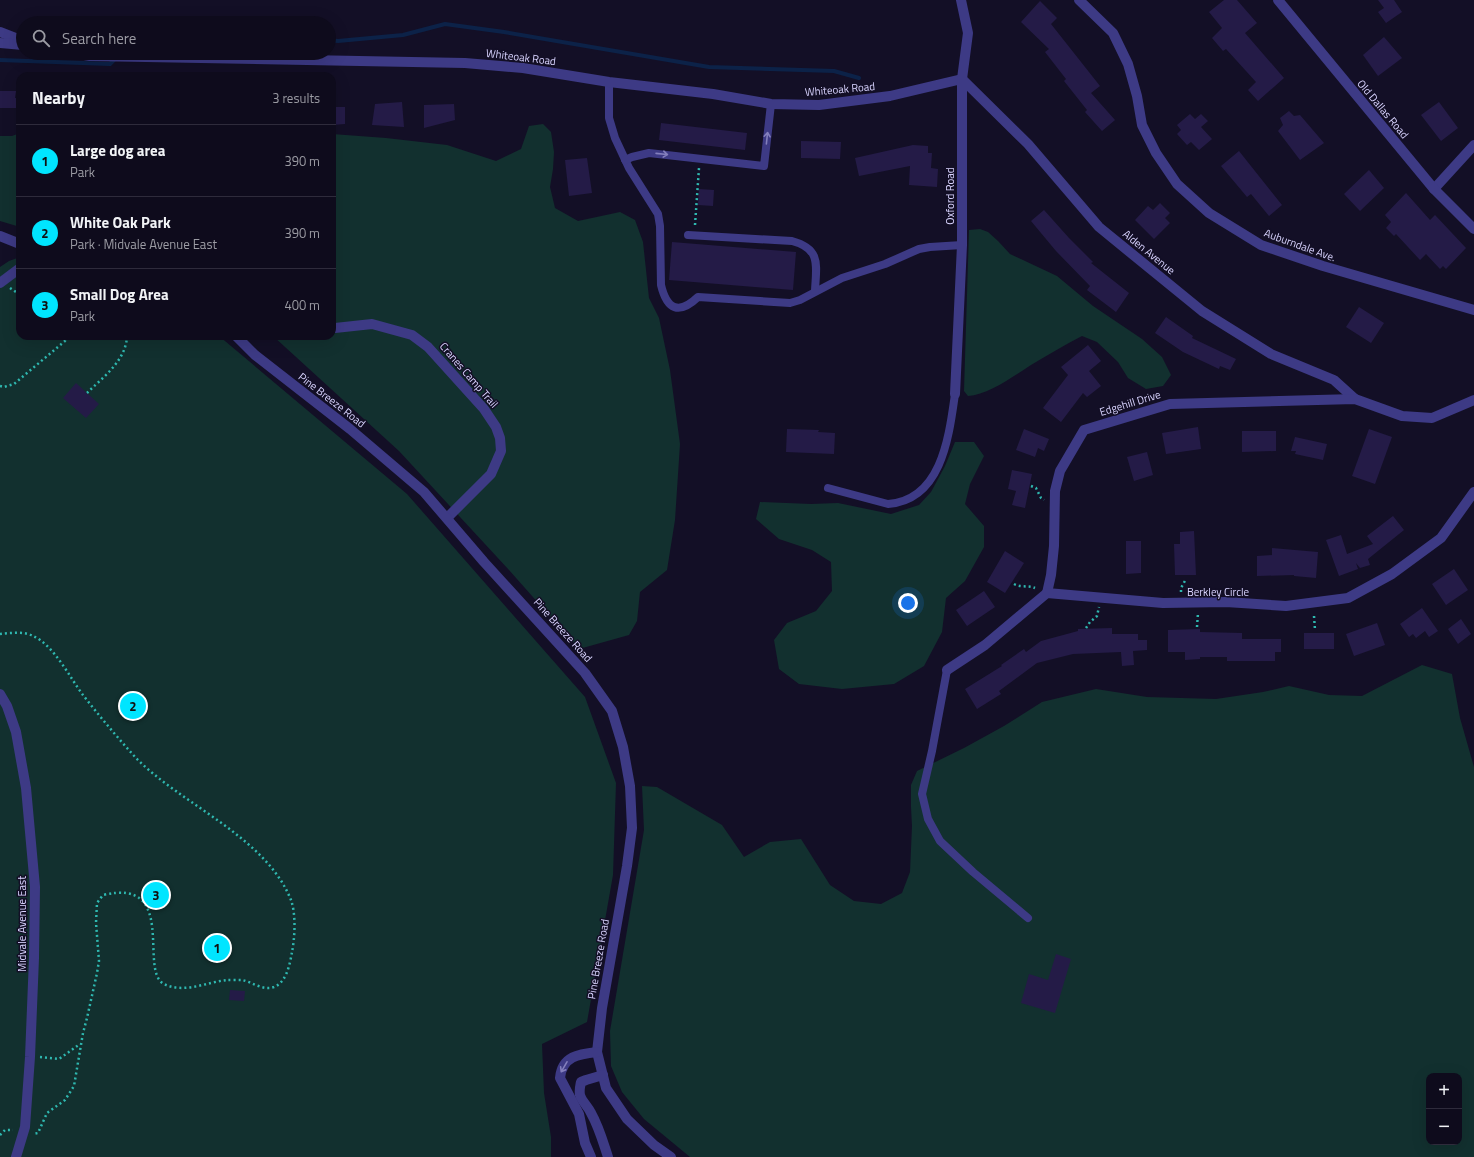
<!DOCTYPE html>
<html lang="en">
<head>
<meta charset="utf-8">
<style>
	:root { --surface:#0e0b1c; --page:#171425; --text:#f1f3f6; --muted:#9b9ba3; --line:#2e2b3b; --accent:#00e5ff }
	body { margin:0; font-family:"Titillium Web",sans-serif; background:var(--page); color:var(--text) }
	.controls { position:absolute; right:12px; bottom:12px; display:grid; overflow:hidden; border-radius:8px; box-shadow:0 4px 16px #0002 }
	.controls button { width:36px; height:36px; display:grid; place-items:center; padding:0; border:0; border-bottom:1px solid var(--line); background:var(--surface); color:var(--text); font:20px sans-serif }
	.you { position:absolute; left:908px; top:603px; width:14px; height:14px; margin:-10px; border:3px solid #fff; border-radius:50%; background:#1a73e8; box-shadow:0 0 0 6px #1a73e833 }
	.badge { display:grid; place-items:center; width:26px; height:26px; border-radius:50%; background:var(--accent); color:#111; font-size:13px; font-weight:700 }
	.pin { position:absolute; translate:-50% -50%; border:2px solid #fff; box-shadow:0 1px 4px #0006 }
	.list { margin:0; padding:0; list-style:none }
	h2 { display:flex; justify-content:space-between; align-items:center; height:52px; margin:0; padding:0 16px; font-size:17px }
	h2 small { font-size:13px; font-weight:400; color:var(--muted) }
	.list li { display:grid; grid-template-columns:26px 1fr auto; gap:12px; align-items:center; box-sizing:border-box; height:72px; padding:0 16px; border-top:1px solid var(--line) }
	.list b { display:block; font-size:15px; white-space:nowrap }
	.list p { margin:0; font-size:13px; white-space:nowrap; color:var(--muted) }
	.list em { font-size:13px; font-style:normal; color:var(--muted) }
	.icon { flex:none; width:22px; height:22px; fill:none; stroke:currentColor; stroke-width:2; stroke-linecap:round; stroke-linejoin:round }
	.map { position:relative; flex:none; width:1474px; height:1157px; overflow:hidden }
	.search { position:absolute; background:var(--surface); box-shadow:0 4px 16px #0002; left:16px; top:16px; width:320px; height:44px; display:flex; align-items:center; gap:10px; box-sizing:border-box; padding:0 14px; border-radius:22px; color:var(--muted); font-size:15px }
	.panel { position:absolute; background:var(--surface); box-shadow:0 4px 16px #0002; left:16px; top:72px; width:320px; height:268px; border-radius:12px }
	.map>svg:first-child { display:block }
	.green { fill:#12302f; fill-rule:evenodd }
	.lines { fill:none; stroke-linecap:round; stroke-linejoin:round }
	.stream { stroke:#0c2248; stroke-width:4 }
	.building { fill:#241b47 }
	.path { stroke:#2fb8b0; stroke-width:2.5; stroke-dasharray:2 3; stroke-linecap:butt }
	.service { stroke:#3d3a85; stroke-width:8 }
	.minor { stroke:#3d3a85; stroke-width:10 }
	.tertiary { stroke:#3d3a85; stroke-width:10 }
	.oneway { stroke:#837fbc }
	.labels { text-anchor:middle; stroke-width:3; stroke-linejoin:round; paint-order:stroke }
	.street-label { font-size:11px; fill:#d9d4ff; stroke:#130f26 }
</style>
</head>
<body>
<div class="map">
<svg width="1474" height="1157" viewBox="0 0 1474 1157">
	<rect width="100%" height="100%" fill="#130f26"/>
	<!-- green -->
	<g class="green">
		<path d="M543,124l8,8 3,20 -1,17 -3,18 5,21 23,13 42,-9 15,8 8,22 6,56 10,20 11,52 10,74 -5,76 -8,50 -27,22 -3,29 -8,14 -50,14 -70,-79 -110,-119 -126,-115h59v-202l54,4 61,7 49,16 25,-12 8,-23z"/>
		<path d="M20,133v94l-20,-6v-85h12z"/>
		<path d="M980,229l8,3 10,9 12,13 47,22 36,30 49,33 20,18 9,18 -8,11 -17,3 -18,-11 -10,-16 -21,-20 -15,-6c-18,9 -34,19 -51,29 -17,11 -43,30 -63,31l-4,-5 5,-161z"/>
		<path d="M20,257v79h199l188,158 178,203 31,86 -3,92 -26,147 -45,22 2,49 7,44v20h-551v-890l9,-6z"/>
		<path d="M955,442h19l10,14 -14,28 -5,20 19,22v21l-19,34 -19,17 -4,34 -18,34 -30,18 -52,5 -43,-5 -20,-15 -5,-29 13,-17 29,-12 16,-20 -1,-29 -19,-12 -33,-11 -23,-20 4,-17 51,2 27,-1 53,11 28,-9 12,-13 14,-26z"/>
		<path d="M1422,665l30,9 8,44 14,49v390h-784l-46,-38 -22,-27 -11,-26 -1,-35 34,-201 -2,-44 15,1 65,38 22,32 26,-15 31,-3 29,46 24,16 27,3 21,-11 8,-21 2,-46 -1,-19v-22l6,-14 47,-23 40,-22 38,-24 54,-13 51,8 69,2 47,-7 26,-6 40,9 33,1zM1429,1076h30v66h-30z"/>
	</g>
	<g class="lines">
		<!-- stream -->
		<g class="stream">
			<path d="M329,40l9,1 65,-6 42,-11 59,8 205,35 125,4 25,7"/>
			<path d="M0,60l110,4 5,-5"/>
		</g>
	</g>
	<!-- building -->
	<g class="building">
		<path d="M1224,0h13l20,23 -12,10 39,45 -26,23 -10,-11 8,-8 -30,-33 -3,2 -11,-13 10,-10 -13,-16z"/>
		<path d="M1378,0h16l8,12 -16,11 -8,-11 6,-4z"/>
		<path d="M1040,1l17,17 -6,6 49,62 -9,7 24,27 -13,11 -17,-19 2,-2 -23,-29 2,-2 -21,-27 4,-3 -28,-27z"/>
		<path d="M1384,37l18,21 -24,18 -15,-21z"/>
		<path d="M0,91h16l-1,7h5v10h-20z"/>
		<path d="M402,102l2,25 -32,-2 3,-21z"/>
		<path d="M1439,102l19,26 -17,13 -20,-26z"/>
		<path d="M454,104l1,16 -31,8v-23z"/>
		<path d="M332,107h13v17l-13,1z"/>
		<path d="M1289,111l5,5 6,-1 24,28 -24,17 -22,-29 5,-6 -3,-7z"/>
		<path d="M1190,114l5,5 6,-5 7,7 -7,6 11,12 -13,11 -8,-8 -4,3 -10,-11 4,-4 -4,-5z"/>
		<path d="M661,123l86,10 -2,17 -86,-10z"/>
		<path d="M801,141l40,1 -1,17 -39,-1z"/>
		<path d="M913,145l15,1v7h4l-1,15 7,1 -1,18 -28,-2 1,-19 -51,10 -4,-18z"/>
		<path d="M1239,151l43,54 -13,11 -18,-22 -4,3 -26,-31z"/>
		<path d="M587,158l5,35 -23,3 -4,-36z"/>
		<path d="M1369,170l15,18 -24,23 -16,-17z"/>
		<path d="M699,189l15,1 -1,16 -15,-1z"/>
		<path d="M1406,193l24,27 5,-5 31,33 -20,21 -3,-3 -3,3 -14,-15 -6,6 -24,-26 -2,2 -8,-8 5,-6 -6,-7z"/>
		<path d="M1160,203l10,10 -5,5 5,5 -16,16 -19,-19 13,-14 5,4z"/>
		<path d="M1044,210l25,28 24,24 -2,1 38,30 -13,19 -29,-22 3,-4 -34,-35 -25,-30z"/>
		<path d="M672,242l124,10 -3,38 -124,-10z"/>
		<path d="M1359,307l25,16 -13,20 -25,-16z"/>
		<path d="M1166,317l27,19 -1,2 44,21 -6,11 -10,-4 -1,3 -36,-17 -28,-19z"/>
		<path d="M1088,345l13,16 -12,10 12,15 -14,11 -4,-4 -22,29 -18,-14 25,-33 -7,-8z"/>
		<path d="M76,383l23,21 -13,14 -23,-20z"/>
		<path d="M1198,427l3,22 -35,5 -4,-21z"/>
		<path d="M787,429l32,1 -1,2 17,1 -1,21 -48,-2z"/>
		<path d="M1024,429l25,10 -5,12 -6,-3 -3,9 -19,-7z"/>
		<path d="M1369,429l23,8 -17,47 -23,-8z"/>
		<path d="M1242,431h34v20l-34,1z"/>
		<path d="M1295,437l32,7 -4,16 -28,-6 1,-3h-5z"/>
		<path d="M1147,452l6,23 -19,6 -7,-24z"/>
		<path d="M1012,470l20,4 -7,34 -13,-3 4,-14 -8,-2z"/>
		<path d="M1393,516l11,14 -36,29 2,6 -10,3 -4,-5 2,6 -19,7 -13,-36 15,-5 6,19 26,-10 -6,-8z"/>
		<path d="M1194,531l2,44h-21l-1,-31h6v-12z"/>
		<path d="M1126,541h15v32l-15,1z"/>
		<path d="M1272,548l46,4 -2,26 -22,-2v-1l-37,1v-20l15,-1z"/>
		<path d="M1005,551l19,12 -19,30 -18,-11z"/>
		<path d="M1454,569l14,21 -22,15 -14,-21z"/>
		<path d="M984,591l11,16 -28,19 -11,-16z"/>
		<path d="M1422,608l16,23 -9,6 -4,-6 -9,7 -3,-4 -4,3 -9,-13z"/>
		<path d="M1461,619l10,15 -13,10 -10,-15z"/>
		<path d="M1377,623l8,22 -31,11 -8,-22z"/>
		<path d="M1112,628v6h26v6h9v10l-14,1 1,14 -12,1 -1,-14 -48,2 -36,9 -38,28 2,3 -24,15 -12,-20 37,-23 -1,-1 23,-16 2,3 15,-11 37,-10v-2z"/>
		<path d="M1200,629v3l42,1v6h39v13h-6v9h-48v-4h-27v2l-15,1v-8h-17v-22z"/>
		<rect x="1304" y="633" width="30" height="16"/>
		<path d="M1056,954l15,5 -16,54 -34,-10 8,-29 19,6z"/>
		<path d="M230,990l15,1 -1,10 -15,-1z"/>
	</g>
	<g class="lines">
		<!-- path -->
		<g class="path">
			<path d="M695,225l4,-57"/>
			<path d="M10,288l6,4h4"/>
			<path d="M0,386l4,1 10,-3 51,-43 2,-5"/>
			<path d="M87,393c16,-16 39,-32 40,-57"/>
			<path d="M1031,486l5,2 5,10 3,2"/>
			<path d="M1014,584c7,4 14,1 21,4"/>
			<path d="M1181,592v-4l5,-9"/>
			<path d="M1314,616l1,14"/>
			<path d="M1197,627l1,-14"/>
			<path d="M1086,628l4,-6 7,-6 2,-9"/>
			<path d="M0,634c10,-1 24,-3 33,2 21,9 37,42 50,59 17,22 35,43 53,63 46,47 130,79 155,142 5,14 4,37 1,52 -2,11 -5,30 -18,35 -11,4 -22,-5 -32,-7 -5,0 -11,0 -15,0 -20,2 -43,14 -63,4 -26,-13 15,-107 -61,-89l-6,8 -1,20 3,38 -2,12 -10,45 -4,15 -9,53 -9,14 -18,13 -9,20 -5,1"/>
			<path d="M40,1057l19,2 21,-15"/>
			<path d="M0,1135l5,-5h8"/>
		</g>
		<!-- service -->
		<g class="service">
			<path d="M609,82v36l6,20 14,30 29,46 2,12 1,59c6,25 18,30 37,12l92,6 10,-3 42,-22 43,-14 34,-15 11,-2 32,-2"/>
			<path d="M625,160l7,-3 17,-4 115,13 7,-62"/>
			<path d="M688,235l104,6c30,8 24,25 23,50"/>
			<path d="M828,488l60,16c54,-4 61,-68 67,-110"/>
			<path d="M947,670l-15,81 -10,43 6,25 12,22 33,31 55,46"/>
		</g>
		<!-- minor -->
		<g class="minor">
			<path d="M1079,0l34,33 15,31 9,32 5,29 14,28 21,31 32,29 52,32 62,21 151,44"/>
			<path d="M0,32l23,9"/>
			<path d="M0,43l23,2"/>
			<path d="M73,53l17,3 375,7 58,5 86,14 104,12 58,10 48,1 71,-9 72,-17"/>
			<path d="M962,79l66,65 71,83 103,84 69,43 63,26 21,19"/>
			<path d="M1434,189l40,-44"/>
			<path d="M0,236l20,8"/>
			<path d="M0,283l20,-15"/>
			<path d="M335,328l37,-4 40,11 16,12 56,62 12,18 4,11 1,13 -10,23 -44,44"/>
			<path d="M236,336l19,19 95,74 74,63 60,70 101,111 27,38 11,36 7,39 2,42 -5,38 -25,142 -5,44 9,36 21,31 27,26 17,12"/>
			<path d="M955,394l7,-149v-166l6,-46 -7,-33"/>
			<path d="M1047,593l4,-18 3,-29 1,-55 5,-20 24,-41 86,-26 185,-5 47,17 30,2 42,-18"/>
			<path d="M947,670l38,-25 62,-52 116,10 63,-1 60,4 62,-8 44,-24 49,-36 33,-46"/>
			<path d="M0,694l7,12 9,26 10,56 9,99 -1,71 -4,99 -5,70 -9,30"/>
			<path d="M603,1075l-17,5 -5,2c-1,5 -2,8 -1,13 2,7 8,11 11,18 8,14 12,29 17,44"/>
			<path d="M591,1157l-6,-14 -6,-29 -19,-36c2,-22 19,-24 37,-26"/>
		</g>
		<!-- tertiary -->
		<path class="tertiary" d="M1278,0l156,189 40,40"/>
	</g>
	<!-- one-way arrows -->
	<defs><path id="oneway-shaft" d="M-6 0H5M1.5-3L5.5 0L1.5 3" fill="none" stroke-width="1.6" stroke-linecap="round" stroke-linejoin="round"/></defs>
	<g class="oneway">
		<use href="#oneway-shaft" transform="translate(767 138) rotate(-84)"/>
		<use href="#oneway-shaft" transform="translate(662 154) rotate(6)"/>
		<use href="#oneway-shaft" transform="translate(564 1067) rotate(120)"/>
	</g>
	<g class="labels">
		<!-- street labels -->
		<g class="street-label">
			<text transform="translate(521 57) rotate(7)" y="4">Whiteoak Road</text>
			<text transform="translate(840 89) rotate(-5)" y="4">Whiteoak Road</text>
			<text transform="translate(1383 109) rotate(50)" y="4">Old Dallas Road</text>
			<text transform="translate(950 196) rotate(-90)" y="4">Oxford Road</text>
			<text transform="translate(1300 245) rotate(20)" y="4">Auburndale Ave.</text>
			<text transform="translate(1149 252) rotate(39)" y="4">Alden Avenue</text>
			<text transform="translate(469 375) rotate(49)" y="4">Cranes Camp Trail</text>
			<text transform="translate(332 400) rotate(38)" y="4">Pine Breeze Road</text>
			<text transform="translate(1130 403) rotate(-17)" y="4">Edgehill Drive</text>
			<text x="1218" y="596">Berkley Circle</text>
			<text transform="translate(563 630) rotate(48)" y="4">Pine Breeze Road</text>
			<text transform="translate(22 924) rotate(-90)" y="4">Midvale Avenue East</text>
			<text transform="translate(598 959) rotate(-80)" y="4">Pine Breeze Road</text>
		</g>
	</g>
</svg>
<div class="controls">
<button>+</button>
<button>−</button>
</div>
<div class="you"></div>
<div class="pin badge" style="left:217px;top:948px">1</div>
<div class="pin badge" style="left:133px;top:706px">2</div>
<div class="pin badge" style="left:156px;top:895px">3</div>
<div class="search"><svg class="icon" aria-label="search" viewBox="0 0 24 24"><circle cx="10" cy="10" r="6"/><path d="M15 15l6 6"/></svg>Search here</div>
<section class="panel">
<h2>Nearby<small>3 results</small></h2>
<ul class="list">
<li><span class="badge">1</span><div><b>Large dog area</b><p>Park</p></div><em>390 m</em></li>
<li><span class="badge">2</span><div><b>White Oak Park</b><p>Park · Midvale Avenue East</p></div><em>390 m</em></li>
<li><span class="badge">3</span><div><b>Small Dog Area</b><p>Park</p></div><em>400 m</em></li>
</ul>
</section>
</div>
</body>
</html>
